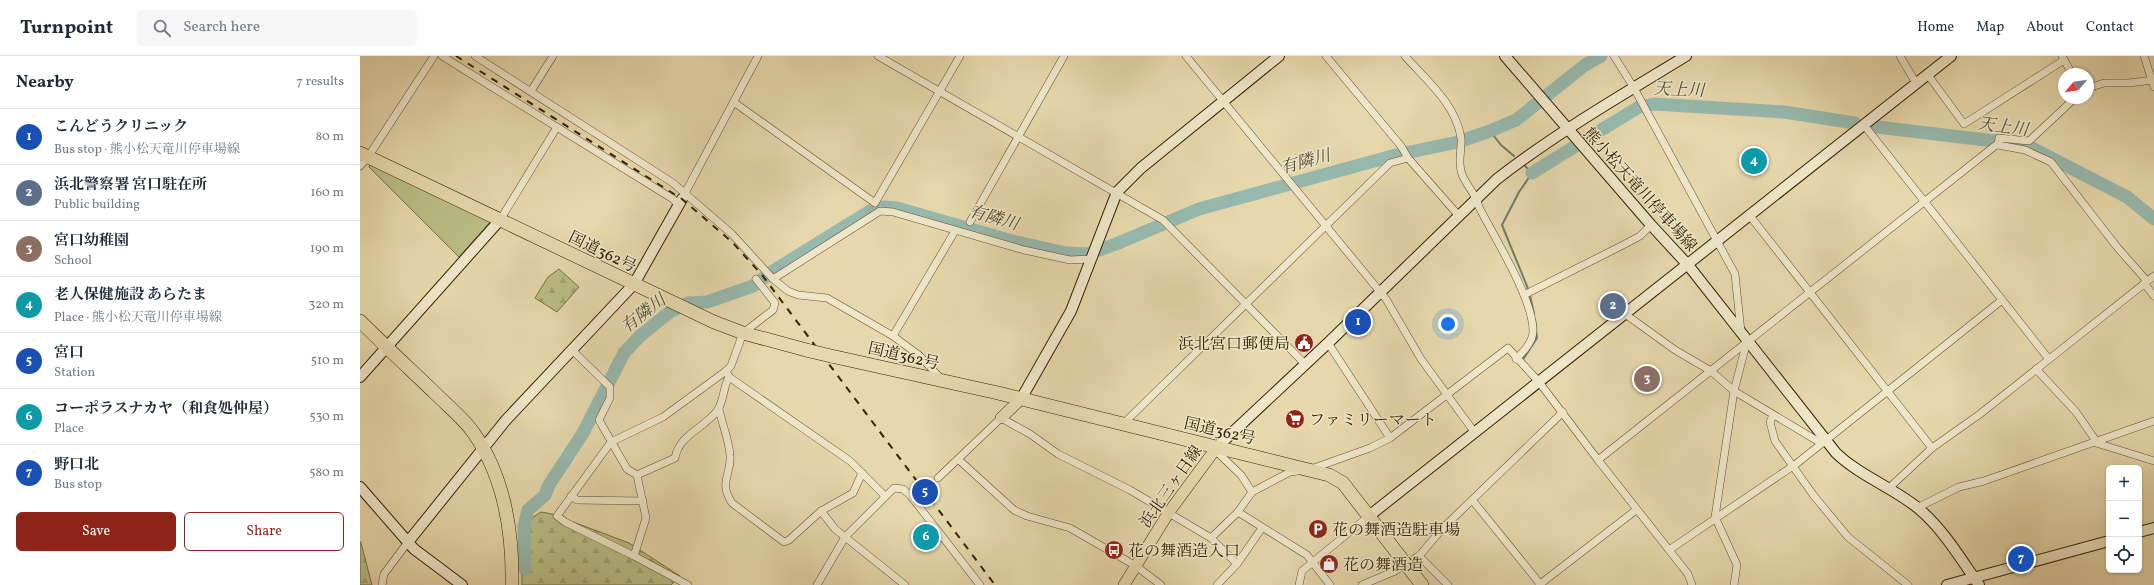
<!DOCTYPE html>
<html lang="en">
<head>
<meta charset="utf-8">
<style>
	:root { --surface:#fff; --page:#f6f6f7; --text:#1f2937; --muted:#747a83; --line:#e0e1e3; --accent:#8f2418 }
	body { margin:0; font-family:Vollkorn,"Noto Serif JP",serif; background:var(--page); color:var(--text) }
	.controls { position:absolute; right:12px; bottom:12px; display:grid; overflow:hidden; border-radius:6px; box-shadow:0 1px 3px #0004 }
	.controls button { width:36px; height:36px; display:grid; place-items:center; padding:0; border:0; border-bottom:1px solid var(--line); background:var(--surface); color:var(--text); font:20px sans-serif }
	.compass { position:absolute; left:1698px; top:12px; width:36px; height:36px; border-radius:50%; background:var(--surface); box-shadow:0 1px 3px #0004; rotate:241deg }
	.you { position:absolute; left:1088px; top:268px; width:14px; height:14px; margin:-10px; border:3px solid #fff; border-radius:50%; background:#1a73e8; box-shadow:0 0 0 6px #1a73e833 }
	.badge { display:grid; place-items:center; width:26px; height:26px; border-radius:50%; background:var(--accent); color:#fff; font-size:13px; font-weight:700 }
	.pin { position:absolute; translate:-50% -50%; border:2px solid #fff; box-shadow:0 1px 4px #0006 }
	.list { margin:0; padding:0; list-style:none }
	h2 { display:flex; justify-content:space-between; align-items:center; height:52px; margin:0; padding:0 16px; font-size:17px }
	h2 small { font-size:13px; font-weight:400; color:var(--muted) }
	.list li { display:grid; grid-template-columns:26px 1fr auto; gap:12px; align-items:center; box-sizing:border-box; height:56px; padding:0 16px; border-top:1px solid var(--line) }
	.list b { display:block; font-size:15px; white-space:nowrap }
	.list p { margin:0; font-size:13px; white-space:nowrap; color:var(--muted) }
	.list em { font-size:13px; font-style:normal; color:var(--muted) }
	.actions { display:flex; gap:8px; padding:12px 16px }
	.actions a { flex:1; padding:9px 0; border:1px solid var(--accent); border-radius:6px; text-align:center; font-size:14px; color:var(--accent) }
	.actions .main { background:var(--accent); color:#fff }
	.icon { flex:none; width:22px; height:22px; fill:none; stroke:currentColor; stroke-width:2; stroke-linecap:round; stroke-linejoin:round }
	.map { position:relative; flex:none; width:1794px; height:529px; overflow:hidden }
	header { display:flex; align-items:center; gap:24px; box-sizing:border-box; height:56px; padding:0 20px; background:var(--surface); border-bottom:1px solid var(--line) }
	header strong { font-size:19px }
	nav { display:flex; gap:22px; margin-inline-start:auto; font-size:14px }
	.search { width:280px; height:36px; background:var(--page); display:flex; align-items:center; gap:10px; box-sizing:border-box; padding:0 14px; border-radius:6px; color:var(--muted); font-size:15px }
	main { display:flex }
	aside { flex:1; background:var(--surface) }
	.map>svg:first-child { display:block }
	.grass { fill:#b9be86; stroke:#767045 }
	.forest { fill:url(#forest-firs); stroke:#767045 }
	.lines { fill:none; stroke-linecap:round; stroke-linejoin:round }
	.stream { stroke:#6f7c6a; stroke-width:2 }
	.river { stroke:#97b9ae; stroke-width:13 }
	.street-casing { stroke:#604f2e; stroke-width:8 }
	.secondary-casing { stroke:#342104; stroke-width:12 }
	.primary-casing { stroke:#342104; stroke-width:12 }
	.highway-casing { stroke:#342104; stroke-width:14 }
	.street { stroke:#efe6c9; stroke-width:7 }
	.secondary { stroke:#efe6c9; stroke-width:10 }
	.primary { stroke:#e6d8ac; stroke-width:11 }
	.highway { stroke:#e6d8ac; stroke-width:13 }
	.rail { stroke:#342104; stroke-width:2; stroke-dasharray:7 7; stroke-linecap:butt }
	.highway-bridge-casing { stroke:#342104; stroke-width:14; stroke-linecap:butt }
	.highway-bridge { stroke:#e6d8ac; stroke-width:13 }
	.labels { text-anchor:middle; stroke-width:3; stroke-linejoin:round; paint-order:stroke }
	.street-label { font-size:16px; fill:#342104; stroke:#efe6c9 }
	.poi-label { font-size:16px; fill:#342104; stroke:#efe6c9; text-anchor:start }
	.water-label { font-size:17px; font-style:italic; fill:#524f37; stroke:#efe6c9 }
</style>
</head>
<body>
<header>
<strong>Turnpoint</strong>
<div class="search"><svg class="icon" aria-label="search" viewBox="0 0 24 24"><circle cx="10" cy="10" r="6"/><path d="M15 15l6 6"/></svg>Search here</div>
<nav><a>Home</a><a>Map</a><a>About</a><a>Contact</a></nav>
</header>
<main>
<aside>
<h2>Nearby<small>7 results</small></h2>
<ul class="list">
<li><span class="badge" style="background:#1a4fb4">1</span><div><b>こんどうクリニック</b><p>Bus stop · 熊小松天竜川停車場線</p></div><em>80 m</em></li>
<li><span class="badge" style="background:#5c6f8a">2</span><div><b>浜北警察署 宮口駐在所</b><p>Public building</p></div><em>160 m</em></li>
<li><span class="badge" style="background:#8d6e63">3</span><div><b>宮口幼稚園</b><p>School</p></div><em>190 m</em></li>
<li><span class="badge" style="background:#0f9aa8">4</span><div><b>老人保健施設 あらたま</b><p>Place · 熊小松天竜川停車場線</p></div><em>320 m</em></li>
<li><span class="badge" style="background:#1a4fb4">5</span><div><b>宮口</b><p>Station</p></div><em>510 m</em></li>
<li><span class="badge" style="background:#0f9aa8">6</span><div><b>コーポラスナカヤ（和食処仲屋）</b><p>Place</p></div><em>530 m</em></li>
<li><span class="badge" style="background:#1a4fb4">7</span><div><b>野口北</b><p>Bus stop</p></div><em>580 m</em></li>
</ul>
<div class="actions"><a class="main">Save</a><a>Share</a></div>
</aside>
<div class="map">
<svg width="1794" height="529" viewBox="0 0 1794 529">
	<defs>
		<pattern id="forest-firs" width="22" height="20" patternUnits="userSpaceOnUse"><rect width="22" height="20" fill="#b9be86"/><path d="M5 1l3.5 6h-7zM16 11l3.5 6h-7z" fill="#a0a372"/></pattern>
	</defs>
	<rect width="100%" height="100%" fill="#e6d8ac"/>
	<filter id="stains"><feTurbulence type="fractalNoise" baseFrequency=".005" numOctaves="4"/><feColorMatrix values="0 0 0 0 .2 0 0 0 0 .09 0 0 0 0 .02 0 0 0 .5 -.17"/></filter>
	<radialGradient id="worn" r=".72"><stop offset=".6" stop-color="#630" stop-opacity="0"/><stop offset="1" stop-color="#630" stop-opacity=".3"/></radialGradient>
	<!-- grass -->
	<path class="grass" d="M12,102l119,63 -32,36 -90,-90z"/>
	<!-- forest -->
	<g class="forest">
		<path d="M199,213l20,18 -22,25 -22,-14 13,-21z"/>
		<path d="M181,456l11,2 77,29 51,33 -9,9h-149l-1,-60z"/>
		<path d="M0,485l1,2 11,42h-12z"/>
	</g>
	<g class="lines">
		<!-- stream -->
		<g class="stream">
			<path d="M1130,75l11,14 13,11"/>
			<path d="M1164,109l8,8 -13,19 -17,33 27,66"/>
			<path d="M1170,239l4,19"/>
			<path d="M1162,305l15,-23 -2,-19"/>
		</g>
		<!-- river -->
		<g class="river">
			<path d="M1517,71l142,17 13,4 95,49 27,22"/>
			<path d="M1223,85l56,-34 15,-3 130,8 71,11"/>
			<path d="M1172,117l42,-26"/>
			<path d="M165,513l-1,-43 4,-16 17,-15 4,-10 34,-52 41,-80 16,-17 31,-25 17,-8 19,-1 46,-16 20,-15 97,-60 14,-4 13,1 115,33 54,12 22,1 28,-10 83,-35 197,-54 62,-13 32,-11 26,-11 69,-55 16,-9"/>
		</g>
		<defs>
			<g id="street">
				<path d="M82,0l231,143 5,6"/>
				<path d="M115,0l198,127 59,51 41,45"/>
				<path d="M518,0l285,164 142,144"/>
				<path d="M826,0l200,243 35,60 54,74"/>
				<path d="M966,0l75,90 7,12 51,58"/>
				<path d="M1045,0c21,24 51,48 56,82 1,11 -3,22 0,33 3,13 15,22 18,36 15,30 54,91 54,124 0,11 -10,21 -17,28"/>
				<path d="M1254,0l20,32 101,186 6,58"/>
				<path d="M1540,0l16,27"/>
				<path d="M1702,0l10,18"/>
				<path d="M1784,0l10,31"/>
				<path d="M1568,19l36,49 100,-64"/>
				<path d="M1728,32l16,-5h25l25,-3"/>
				<path d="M171,35l22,-35"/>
				<path d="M375,47l140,100 85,-147"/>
				<path d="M1504,69l184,233"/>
				<path d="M1638,89l27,5 26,12 66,85 30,34"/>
				<path d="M0,110l8,-9 66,-101"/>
				<path d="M324,139l74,-139"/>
				<path d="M1390,160l182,232"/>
				<path d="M140,164l57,-93"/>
				<path d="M610,166l94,-166"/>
				<path d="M1784,227l10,13"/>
				<path d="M1164,239l101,-51 15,-8 11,-11"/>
				<path d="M1265,258l50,36 36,21 23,20 87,52"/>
				<path d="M533,280l62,-105"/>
				<path d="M968,287l62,95"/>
				<path d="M212,294l38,37v11l-11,22 28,49 10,6 9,43 -12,38"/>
				<path d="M1676,313l40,43 20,29"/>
				<path d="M366,315l3,6 121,84 35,35"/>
				<path d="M582,324l-22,-24 -27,-20 -66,-38 -29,-3 -10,-4 -15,-12 107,-68 13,1 131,38 46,10 21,-1"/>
				<path d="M359,353c3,15 10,31 11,46 2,19 -12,27 2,48l52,39 5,-2 32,-29 32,-18 9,-20"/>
				<path d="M1413,359l-3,7 5,19 39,55 34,41 60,48"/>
				<path d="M763,368l267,-261 18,-5"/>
				<path d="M1733,386l61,19"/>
				<path d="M855,394l26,25 11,17"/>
				<path d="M599,404l55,50 13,6 43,12 66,38 25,19"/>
				<path d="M1238,404l90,114 4,11"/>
				<path d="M951,413l59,-21 20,-10 118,-90 31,34 59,78 398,-315h2l1,-7 30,3 46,-43"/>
				<path d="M277,419l38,-17c4,-23 28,-29 42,-47 7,-9 6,-24 12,-34"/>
				<path d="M578,422l63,-60 29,16 28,20 72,36 81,48 27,-26 69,43 23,30"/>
				<path d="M1528,433l44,-41 48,-34 174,-138"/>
				<path d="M211,440l6,4 66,1"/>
				<path d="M1113,445l68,84"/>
				<path d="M1557,452l42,-21 25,-6 170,-60"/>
				<path d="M461,455l14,18 70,56"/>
				<path d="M878,456l14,-20 38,-20 8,-1"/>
				<path d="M851,482l26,26"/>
				<path d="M1309,494l127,-86 206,-164"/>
				<path d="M1059,500l29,29"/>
				<path d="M22,529l2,-11 24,-32"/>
				<path d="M328,529l-54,-29 -69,-34 -8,-6 54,-74 52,-25 63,-46 5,-5 12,-33 30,-23 2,-7 -19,-24"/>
				<path d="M457,529l28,-48 49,-49 9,1 7,6 70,90"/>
				<path d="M857,529l20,-21 25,-36"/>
				<path d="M939,529l3,-14 67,-55"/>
				<path d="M1002,529l33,-14 24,-15 24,-28 120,-116"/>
				<path d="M1179,529l97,-75"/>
				<path d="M1374,529l3,-20 -22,-48 19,-126 13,-50"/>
			</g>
			<g id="secondary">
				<path d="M1145,0l146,169 37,40 148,188c24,23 56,34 82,55 26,22 42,50 61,77"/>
				<path d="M0,321l140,-157"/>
				<path d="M661,343l50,-88 46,-119 24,-24 138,-112"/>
				<path d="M857,391l111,-104 169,-164c59,-46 125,-84 189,-123"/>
				<path d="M0,431l54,62 48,36"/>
				<path d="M1009,460l582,-460"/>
				<path d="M1779,476l15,-4"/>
				<path d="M48,486l98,-122 128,-136 48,-85"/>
				<path d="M1587,529l162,-44"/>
			</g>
			<g id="primary">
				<path d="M641,362l20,-19"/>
				<path d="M764,529l45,-73 48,-65"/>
			</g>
			<g id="highway">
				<path d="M0,97l354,169 29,11 67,18"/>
				<path d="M0,265c25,25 51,49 77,74 12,12 26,23 36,37 31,44 40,100 39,153"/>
				<path d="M471,300l167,37 331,82 14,8 79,102"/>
			</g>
		</defs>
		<!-- street casing -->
		<use href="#street" class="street-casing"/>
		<!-- secondary casing -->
		<use href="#secondary" class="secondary-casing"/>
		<!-- primary casing -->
		<use href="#primary" class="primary-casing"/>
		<!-- highway casing -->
		<use href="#highway" class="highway-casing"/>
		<!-- street -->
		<use href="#street" class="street"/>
		<!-- secondary -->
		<use href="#secondary" class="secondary"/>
		<!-- primary -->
		<use href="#primary" class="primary"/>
		<!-- highway -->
		<use href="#highway" class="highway"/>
		<!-- rail -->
		<path class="rail" d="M96,0l226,143 50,43 30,33 233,310"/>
		<defs>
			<path id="highway-bridge" d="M450,295l21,5"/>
		</defs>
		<!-- highway-bridge casing -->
		<use href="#highway-bridge" class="highway-bridge-casing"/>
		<!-- highway-bridge -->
		<use href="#highway-bridge" class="highway-bridge"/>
	</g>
	<!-- icons -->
	<defs>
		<symbol id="civic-disc" viewBox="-11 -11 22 22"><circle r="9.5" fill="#8f2418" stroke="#efe6c9"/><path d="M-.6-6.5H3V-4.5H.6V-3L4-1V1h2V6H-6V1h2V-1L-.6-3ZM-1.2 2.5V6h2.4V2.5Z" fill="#fff"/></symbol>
		<symbol id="supermarket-disc" viewBox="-11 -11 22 22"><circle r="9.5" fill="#8f2418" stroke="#efe6c9"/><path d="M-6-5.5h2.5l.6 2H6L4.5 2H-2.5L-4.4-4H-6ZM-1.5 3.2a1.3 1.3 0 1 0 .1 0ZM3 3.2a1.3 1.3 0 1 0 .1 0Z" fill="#fff"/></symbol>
		<symbol id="parking-disc" viewBox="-11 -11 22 22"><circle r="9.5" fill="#8f2418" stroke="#efe6c9"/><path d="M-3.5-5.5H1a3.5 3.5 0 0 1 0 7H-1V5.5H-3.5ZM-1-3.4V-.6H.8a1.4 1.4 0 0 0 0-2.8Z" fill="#fff"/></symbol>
		<symbol id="bus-disc" viewBox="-11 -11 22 22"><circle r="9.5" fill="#8f2418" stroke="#efe6c9"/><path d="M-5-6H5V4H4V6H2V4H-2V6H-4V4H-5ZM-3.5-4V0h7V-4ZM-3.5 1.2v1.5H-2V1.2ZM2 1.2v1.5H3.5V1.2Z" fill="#fff"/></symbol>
		<symbol id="shop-disc" viewBox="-11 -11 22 22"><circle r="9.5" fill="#8f2418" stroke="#efe6c9"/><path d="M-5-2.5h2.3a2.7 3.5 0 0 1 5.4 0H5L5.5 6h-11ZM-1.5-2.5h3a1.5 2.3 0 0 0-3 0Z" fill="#fff"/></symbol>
	</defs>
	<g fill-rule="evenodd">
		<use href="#civic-disc" x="933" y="276" width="22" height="22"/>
		<use href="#supermarket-disc" x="924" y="352" width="22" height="22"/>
		<use href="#parking-disc" x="947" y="462" width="22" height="22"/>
		<use href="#bus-disc" x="743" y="483" width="22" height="22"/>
		<use href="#shop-disc" x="958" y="497" width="22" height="22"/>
	</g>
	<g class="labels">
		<!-- street labels -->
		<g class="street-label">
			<text transform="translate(1281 133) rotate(48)" y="6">熊小松天竜川停車場線</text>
			<text transform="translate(243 195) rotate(26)" y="6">国道362号</text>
			<text transform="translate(544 299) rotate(13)" y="6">国道362号</text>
			<text transform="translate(860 374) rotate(13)" y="6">国道362号</text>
			<text transform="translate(810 430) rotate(-55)" y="6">浜北三ヶ日線</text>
		</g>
		<!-- poi labels -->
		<g class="poi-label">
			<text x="930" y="293" text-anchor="end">浜北宮口郵便局</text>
			<text x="949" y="369">ファミリーマート</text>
			<text x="972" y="479">花の舞酒造駐車場</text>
			<text x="768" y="500">花の舞酒造入口</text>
			<text x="983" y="514">花の舞酒造</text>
		</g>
		<!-- water labels -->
		<g class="water-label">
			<text transform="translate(1319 33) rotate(2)" y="6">天上川</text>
			<text transform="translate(1643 70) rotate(8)" y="6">天上川</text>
			<text transform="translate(945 105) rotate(-15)" y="6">有隣川</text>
			<text transform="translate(634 161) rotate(16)" y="6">有隣川</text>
			<text transform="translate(283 257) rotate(-38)" y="6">有隣川</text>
		</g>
	</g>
	<rect width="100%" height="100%" filter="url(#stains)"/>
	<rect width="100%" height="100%" fill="url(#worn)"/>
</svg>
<div class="controls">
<button>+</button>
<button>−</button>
<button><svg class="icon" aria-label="locate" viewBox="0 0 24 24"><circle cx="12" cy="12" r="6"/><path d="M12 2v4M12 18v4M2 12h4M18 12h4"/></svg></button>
</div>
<svg class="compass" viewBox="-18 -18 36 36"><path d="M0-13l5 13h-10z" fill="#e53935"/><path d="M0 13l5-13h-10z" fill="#747a83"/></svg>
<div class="you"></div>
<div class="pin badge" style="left:998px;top:266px;background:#1a4fb4">1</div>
<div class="pin badge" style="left:1253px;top:250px;background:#5c6f8a">2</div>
<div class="pin badge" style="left:1287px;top:323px;background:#8d6e63">3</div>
<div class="pin badge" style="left:1394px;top:105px;background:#0f9aa8">4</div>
<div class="pin badge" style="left:565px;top:436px;background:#1a4fb4">5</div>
<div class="pin badge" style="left:566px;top:481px;background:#0f9aa8">6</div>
<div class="pin badge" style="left:1661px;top:503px;background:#1a4fb4">7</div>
</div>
</main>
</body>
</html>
